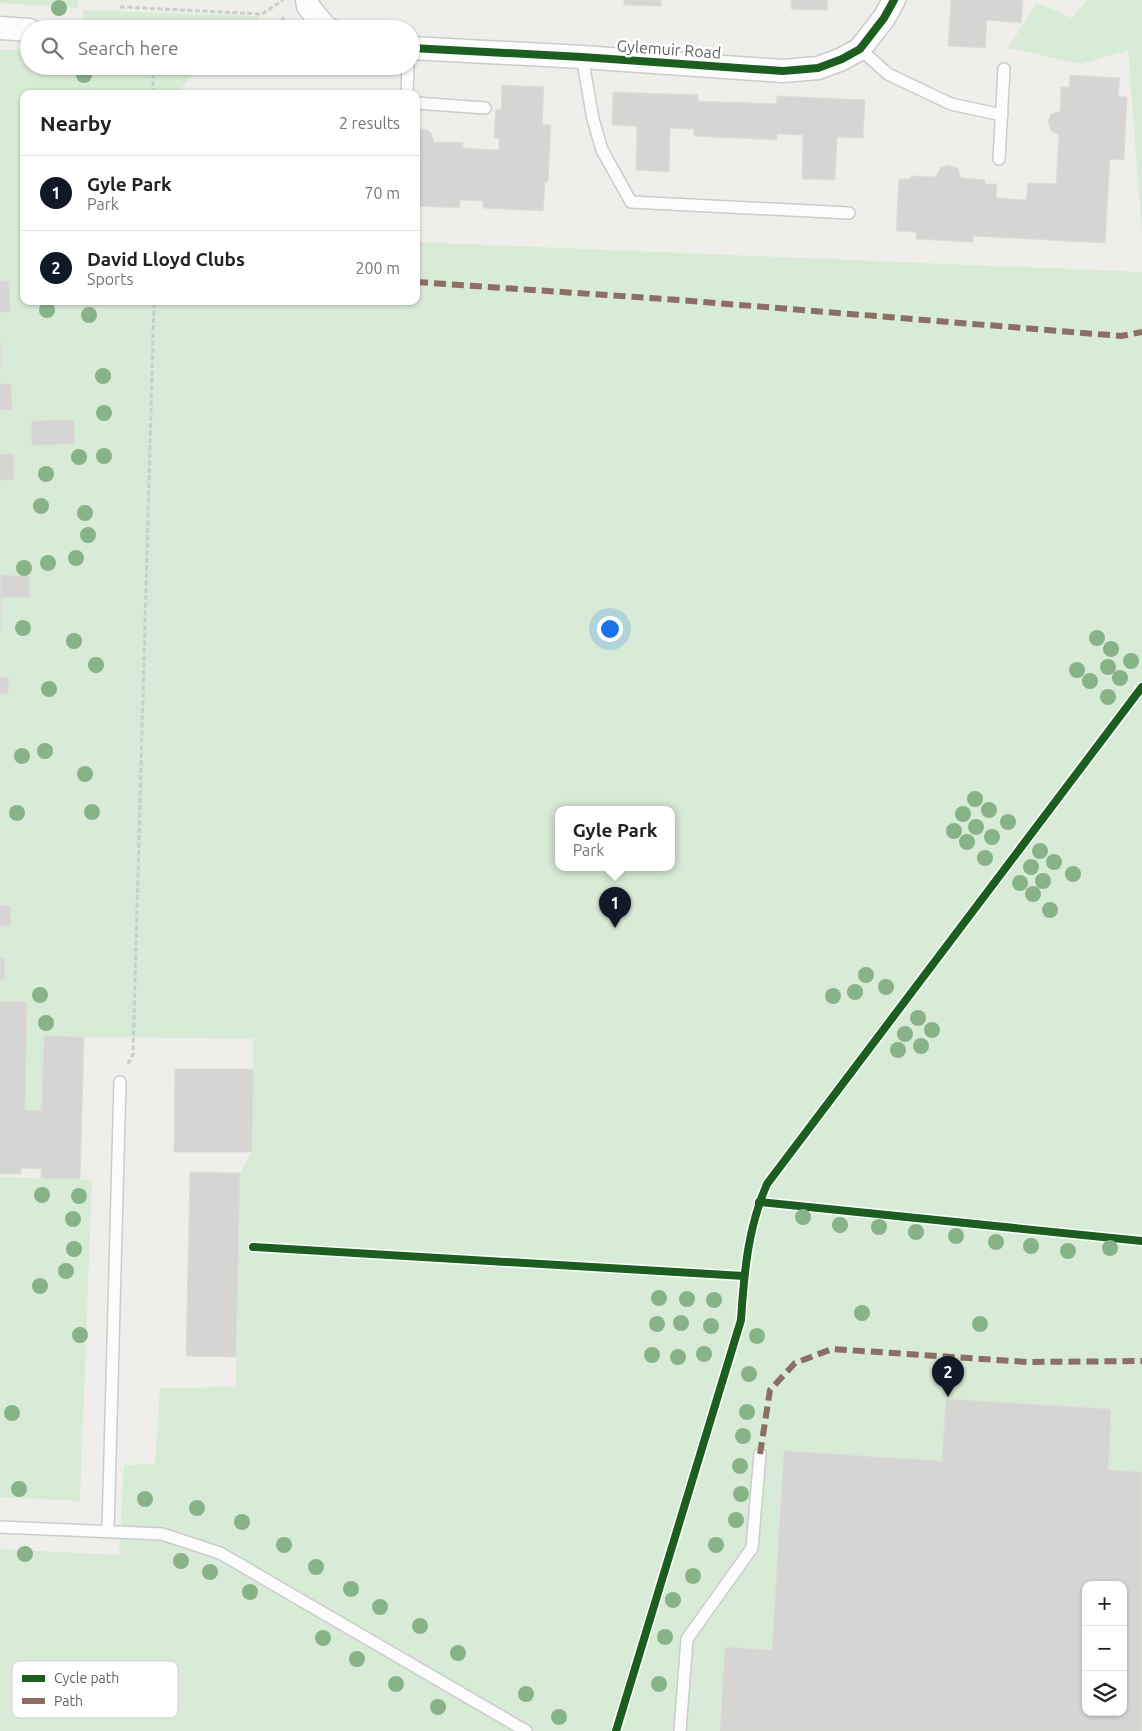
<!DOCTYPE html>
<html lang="en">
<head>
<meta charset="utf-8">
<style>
	:root { --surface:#fff; --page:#f6f6f6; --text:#222; --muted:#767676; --line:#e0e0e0; --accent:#111827 }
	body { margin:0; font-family:Ubuntu,sans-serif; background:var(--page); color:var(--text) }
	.controls { position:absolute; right:15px; bottom:15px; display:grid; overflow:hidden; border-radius:10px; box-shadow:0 1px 4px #0004 }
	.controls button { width:45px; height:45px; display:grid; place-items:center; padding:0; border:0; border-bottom:1px solid var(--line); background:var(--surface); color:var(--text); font:25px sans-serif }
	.you { position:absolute; left:609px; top:628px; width:18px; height:18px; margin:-12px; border:4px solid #fff; border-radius:50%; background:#1a73e8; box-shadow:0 0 0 8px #1a73e833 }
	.badge { display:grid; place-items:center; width:32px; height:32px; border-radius:50%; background:var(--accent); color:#fff; font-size:16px; font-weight:700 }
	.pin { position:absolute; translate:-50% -41px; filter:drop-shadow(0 1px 2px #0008) }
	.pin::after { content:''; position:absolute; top:26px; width:18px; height:15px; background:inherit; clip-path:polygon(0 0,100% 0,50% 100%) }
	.popup { position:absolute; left:555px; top:806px; width:120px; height:65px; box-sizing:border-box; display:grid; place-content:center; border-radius:10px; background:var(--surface); filter:drop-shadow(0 1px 4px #0005); font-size:16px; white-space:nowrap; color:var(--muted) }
	.popup b { font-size:19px; color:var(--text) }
	.popup::after { content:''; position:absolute; left:50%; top:100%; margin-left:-10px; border:10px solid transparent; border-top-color:var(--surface) }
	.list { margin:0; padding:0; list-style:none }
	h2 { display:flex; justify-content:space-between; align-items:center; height:65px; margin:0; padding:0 20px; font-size:21px }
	h2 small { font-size:16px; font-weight:400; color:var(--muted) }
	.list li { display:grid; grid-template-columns:32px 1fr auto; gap:15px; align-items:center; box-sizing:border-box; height:75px; padding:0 20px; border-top:1px solid var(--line) }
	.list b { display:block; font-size:19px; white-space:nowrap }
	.list p { margin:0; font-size:16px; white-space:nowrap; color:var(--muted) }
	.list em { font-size:16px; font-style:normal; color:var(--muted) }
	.icon { flex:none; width:28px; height:28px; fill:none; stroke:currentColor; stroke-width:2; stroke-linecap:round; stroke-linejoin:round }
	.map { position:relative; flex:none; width:1142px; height:1731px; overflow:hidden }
	.search { position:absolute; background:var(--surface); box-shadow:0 1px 4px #0004; left:20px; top:20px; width:400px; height:55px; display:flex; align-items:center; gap:12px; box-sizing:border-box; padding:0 18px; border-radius:28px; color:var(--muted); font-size:19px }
	.panel { position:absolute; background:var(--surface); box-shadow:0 1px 4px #0004; left:20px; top:90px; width:400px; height:215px; border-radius:10px }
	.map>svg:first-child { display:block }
	.green { fill:#d8ebd6; fill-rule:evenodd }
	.building { fill:#d6d5d3; stroke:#deddd9; fill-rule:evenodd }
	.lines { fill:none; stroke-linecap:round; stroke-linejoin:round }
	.service-casing { stroke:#cbcccc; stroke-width:14 }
	.minor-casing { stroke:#cbcccc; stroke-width:25 }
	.path { stroke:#cacfcc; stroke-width:3; stroke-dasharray:5 2.5; stroke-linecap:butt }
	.service { stroke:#fdfcfc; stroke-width:11 }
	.minor { stroke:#fdfcfc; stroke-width:22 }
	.quiet { stroke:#8d6e63; stroke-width:6; stroke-dasharray:12 6; stroke-linecap:butt }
	.cycleway-casing { stroke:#fff; stroke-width:11 }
	.cycleway { stroke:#1b5e20; stroke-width:8 }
	.tree { fill:#88b388 }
	.labels { text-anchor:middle; stroke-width:5; stroke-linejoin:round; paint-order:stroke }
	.street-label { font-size:16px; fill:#5f6368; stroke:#fff }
	.key { fill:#fff; stroke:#cfd0d2; stroke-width:1 }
	.key-label { font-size:14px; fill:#5f6368 }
</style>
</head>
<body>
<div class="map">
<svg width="1142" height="1731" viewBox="0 0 1142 1731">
	<rect width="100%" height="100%" fill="#efeeea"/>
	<!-- green -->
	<g class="green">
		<path d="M0,0h78v8l-78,-5z"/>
		<path d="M1087,0h55v233l-14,-184 -2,2 -45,13 -73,-16 29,-45 35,15z"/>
		<path d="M83,10l176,6 -1,13h-175z"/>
		<path d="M0,50h29v16h186c-17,4 -29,11 -36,28h-155v207h392v-59l726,30v1459h-1142v-182l119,6 5,-90 31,-1 5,-76 76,-1 4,-214 12,-21 1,-113 -169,-2 -42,74 -17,-1 2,-108 -27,-1v-521h13l1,-26h-14zM559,809h112v58h-112zM1086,1585h37v127h-37z"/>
		<path d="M0,1177l92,3 -12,321 -80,-4z"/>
	</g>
	<!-- building -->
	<g class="building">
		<path d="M624,0h37v6l-37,-1z"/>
		<path d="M791,0h37l-1,10 -36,-1z"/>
		<path d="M951,0h72l-2,23 -34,-3 -2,28 -37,-2z"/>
		<path d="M1070,75l50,3 -2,18 9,1 -3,63 -14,-1 -5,84 -132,-7v6l-57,-3v-7l-20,-1 3,-52h11l1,-3 25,1 4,-9 9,-3 9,4 3,9 24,2v4h12l-1,14 30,2 2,-17 28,1 3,-49 -8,-4 -3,-9 3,-8 9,-3 1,-24h8z"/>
		<path d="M502,85l42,2 -2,37 9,1 -3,57h-3l-2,29 -60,-3v-7l-23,-1v8l-44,-2v-75l6,-2 5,1 4,3 3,9 29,1v5l36,2v-12h-5l2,-29 5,1z"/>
		<path d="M613,92l85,3v6l78,3 1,-8 88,4 -2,38 -26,-1 -2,43 -33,-1 1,-44 -26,-1v6l-83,-4v-7l-24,-1 -1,44 -33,-2 1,-44 -25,-1z"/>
		<path d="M0,281h9l1,31h-10z"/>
		<rect x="0" y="340" width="1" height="27"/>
		<path d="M0,384h11l1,26h-12z"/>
		<path d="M74,420l1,24 -43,1 -1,-24z"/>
		<rect x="0" y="454" width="14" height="26"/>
		<path d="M0,575l29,1v21h-27l-1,36z"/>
		<path d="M0,677l9,1 -1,16h-8z"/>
		<path d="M0,905l11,1 -1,20h-10z"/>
		<path d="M0,958h5l-1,22 -4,-1z"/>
		<path d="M0,1001l27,1 -2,108 17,1 2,-75 40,1 -4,142 -39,-1v-9l-20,-1v6h-21z"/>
		<path d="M175,1069h78l-1,83h-78z"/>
		<path d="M190,1172l50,1 -4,184 -50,-1z"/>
		<path d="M946,1399l165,10 -3,61 34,2v259h-422l5,-84 47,3 12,-199 158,10zM1086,1585h37v127h-37z"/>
	</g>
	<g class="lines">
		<defs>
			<g id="service">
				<path d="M860,49l28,25 63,30 51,11"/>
				<path d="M582,57l11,62 9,31 29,52 218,11"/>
				<path d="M407,94l1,-28"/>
				<path d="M416,103l69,5"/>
				<path d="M999,159l5,-90"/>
				<path d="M0,1527l162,7 58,19 306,178"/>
				<path d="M108,1531l12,-449"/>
				<path d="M680,1731l7,-92 65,-91 8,-94"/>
			</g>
			<g id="minor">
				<path d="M307,0l1,6 17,21 4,2"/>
				<path d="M0,28l29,2"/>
				<path d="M411,48l171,9 201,14 35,-3 24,-9 18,-10 24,-31 10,-18"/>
			</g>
		</defs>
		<!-- service casing -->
		<use href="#service" class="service-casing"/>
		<!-- minor casing -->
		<use href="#minor" class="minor-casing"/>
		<!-- path -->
		<g class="path">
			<path d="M120,7l142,7 21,-14"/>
			<path d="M283,29v-15"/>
			<path d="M153,66v28"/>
			<path d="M128,1064l5,-10 21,-753"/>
		</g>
		<!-- service -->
		<use href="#service" class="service"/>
		<!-- minor -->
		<use href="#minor" class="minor"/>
		<!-- quiet -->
		<g class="quiet">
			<path d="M416,282l263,18 442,36 21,-4"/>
			<path d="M760,1454l10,-64 25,-27 37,-14 196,13 114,-1"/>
		</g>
		<defs>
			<g id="cycleway">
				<path d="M411,48l171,9 201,14 35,-3 24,-9 18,-10 24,-31 10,-18"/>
				<path d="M759,1202l383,39"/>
				<path d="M253,1247l491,29"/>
				<path d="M616,1731l125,-411c3,-47 7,-93 26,-136l375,-497"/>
			</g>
		</defs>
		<!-- cycleway casing -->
		<use href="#cycleway" class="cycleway-casing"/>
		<!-- cycleway -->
		<use href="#cycleway" class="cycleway"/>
	</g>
	<!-- trees -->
	<g class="tree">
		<circle cx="59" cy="8" r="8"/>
		<circle cx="84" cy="75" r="8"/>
		<circle cx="47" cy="310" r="8"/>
		<circle cx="89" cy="315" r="8"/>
		<circle cx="103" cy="376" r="8"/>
		<circle cx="104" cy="413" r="8"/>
		<circle cx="104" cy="456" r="8"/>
		<circle cx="79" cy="457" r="8"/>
		<circle cx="46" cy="474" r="8"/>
		<circle cx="41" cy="506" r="8"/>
		<circle cx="85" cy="513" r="8"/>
		<circle cx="88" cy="535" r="8"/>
		<circle cx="76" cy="558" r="8"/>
		<circle cx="48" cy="563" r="8"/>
		<circle cx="24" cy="568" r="8"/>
		<circle cx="23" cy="628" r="8"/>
		<circle cx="1097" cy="638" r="8"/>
		<circle cx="74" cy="641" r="8"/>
		<circle cx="1111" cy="649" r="8"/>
		<circle cx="1131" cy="661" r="8"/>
		<circle cx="96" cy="665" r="8"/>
		<circle cx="1108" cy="667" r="8"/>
		<circle cx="1077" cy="670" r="8"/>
		<circle cx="1120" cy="678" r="8"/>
		<circle cx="1090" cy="681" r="8"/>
		<circle cx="49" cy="689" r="8"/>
		<circle cx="1108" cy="697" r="8"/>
		<circle cx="45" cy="751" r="8"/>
		<circle cx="22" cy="756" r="8"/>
		<circle cx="85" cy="774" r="8"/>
		<circle cx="975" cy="799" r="8"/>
		<circle cx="989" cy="810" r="8"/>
		<circle cx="92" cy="812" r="8"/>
		<circle cx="17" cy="813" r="8"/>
		<circle cx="963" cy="814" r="8"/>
		<circle cx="1008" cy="822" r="8"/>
		<circle cx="976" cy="827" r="8"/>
		<circle cx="954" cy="831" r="8"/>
		<circle cx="992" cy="837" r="8"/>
		<circle cx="967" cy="842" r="8"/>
		<circle cx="1040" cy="851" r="8"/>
		<circle cx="985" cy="858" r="8"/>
		<circle cx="1054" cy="862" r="8"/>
		<circle cx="1031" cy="867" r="8"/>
		<circle cx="1073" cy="874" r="8"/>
		<circle cx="1043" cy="881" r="8"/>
		<circle cx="1020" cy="883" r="8"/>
		<circle cx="1033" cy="894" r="8"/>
		<circle cx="1050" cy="910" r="8"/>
		<circle cx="866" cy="975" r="8"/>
		<circle cx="886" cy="987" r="8"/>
		<circle cx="855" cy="992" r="8"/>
		<circle cx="40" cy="995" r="8"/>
		<circle cx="833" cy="996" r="8"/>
		<circle cx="918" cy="1018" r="8"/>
		<circle cx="46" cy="1023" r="8"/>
		<circle cx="932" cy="1030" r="8"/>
		<circle cx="905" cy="1034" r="8"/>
		<circle cx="921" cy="1046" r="8"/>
		<circle cx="898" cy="1050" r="8"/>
		<circle cx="42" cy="1195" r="8"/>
		<circle cx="79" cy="1196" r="8"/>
		<circle cx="803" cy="1217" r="8"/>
		<circle cx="73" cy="1219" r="8"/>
		<circle cx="840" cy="1225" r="8"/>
		<circle cx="879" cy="1227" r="8"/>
		<circle cx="916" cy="1232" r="8"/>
		<circle cx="956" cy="1236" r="8"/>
		<circle cx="996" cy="1242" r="8"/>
		<circle cx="1031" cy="1246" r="8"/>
		<circle cx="1110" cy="1248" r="8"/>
		<circle cx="74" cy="1249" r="8"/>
		<circle cx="1068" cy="1251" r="8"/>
		<circle cx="66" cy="1271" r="8"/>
		<circle cx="40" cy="1286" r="8"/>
		<circle cx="659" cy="1298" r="8"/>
		<circle cx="687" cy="1299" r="8"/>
		<circle cx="714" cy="1300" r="8"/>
		<circle cx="862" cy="1313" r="8"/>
		<circle cx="681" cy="1323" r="8"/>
		<circle cx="657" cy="1324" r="8"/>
		<circle cx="980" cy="1324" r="8"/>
		<circle cx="711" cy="1326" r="8"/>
		<circle cx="80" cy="1335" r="8"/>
		<circle cx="757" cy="1336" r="8"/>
		<circle cx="704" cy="1354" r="8"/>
		<circle cx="652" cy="1355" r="8"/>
		<circle cx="678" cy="1357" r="8"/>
		<circle cx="749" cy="1374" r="8"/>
		<circle cx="747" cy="1412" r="8"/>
		<circle cx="12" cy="1413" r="8"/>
		<circle cx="743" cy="1436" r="8"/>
		<circle cx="740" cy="1466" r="8"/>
		<circle cx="19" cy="1489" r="8"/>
		<circle cx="741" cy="1494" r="8"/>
		<circle cx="145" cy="1499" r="8"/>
		<circle cx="197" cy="1508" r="8"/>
		<circle cx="736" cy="1520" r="8"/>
		<circle cx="242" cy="1522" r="8"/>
		<circle cx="284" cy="1545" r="8"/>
		<circle cx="716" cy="1545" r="8"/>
		<circle cx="25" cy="1554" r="8"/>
		<circle cx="181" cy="1561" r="8"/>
		<circle cx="316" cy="1567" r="8"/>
		<circle cx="210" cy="1572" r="8"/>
		<circle cx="693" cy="1576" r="8"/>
		<circle cx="351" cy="1589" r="8"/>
		<circle cx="250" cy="1592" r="8"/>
		<circle cx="673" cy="1600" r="8"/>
		<circle cx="380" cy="1607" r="8"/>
		<circle cx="420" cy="1626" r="8"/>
		<circle cx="665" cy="1637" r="8"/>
		<circle cx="323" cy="1638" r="8"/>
		<circle cx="458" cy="1653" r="8"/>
		<circle cx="357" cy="1659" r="8"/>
		<circle cx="396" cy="1684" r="8"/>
		<circle cx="659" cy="1684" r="8"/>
		<circle cx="526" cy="1694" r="8"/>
		<circle cx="438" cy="1707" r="8"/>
		<circle cx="559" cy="1717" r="8"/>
	</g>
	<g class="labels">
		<!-- street labels -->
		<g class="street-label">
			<text transform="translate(669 49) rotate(4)" y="6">Gylemuir Road</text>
		</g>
	</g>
	<!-- legend -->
	<rect x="12" y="1661" width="166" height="57" rx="8" class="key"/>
	<rect x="22" y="1675" width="23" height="7" fill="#1b5e20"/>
	<rect x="22" y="1698" width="23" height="6" fill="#8d6e63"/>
	<g class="key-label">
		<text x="54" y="1683">Cycle path</text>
		<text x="54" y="1706">Path</text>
	</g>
</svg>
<div class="controls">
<button>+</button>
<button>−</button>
<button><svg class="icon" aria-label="layers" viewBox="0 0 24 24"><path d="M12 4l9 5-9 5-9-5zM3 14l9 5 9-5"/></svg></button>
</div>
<div class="you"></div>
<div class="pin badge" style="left:615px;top:928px">1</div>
<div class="popup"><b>Gyle Park</b>Park</div>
<div class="pin badge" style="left:948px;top:1397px">2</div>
<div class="search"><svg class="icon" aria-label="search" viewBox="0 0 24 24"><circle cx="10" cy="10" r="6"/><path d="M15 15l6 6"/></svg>Search here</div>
<section class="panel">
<h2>Nearby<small>2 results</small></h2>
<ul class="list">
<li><span class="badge">1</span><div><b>Gyle Park</b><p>Park</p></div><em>70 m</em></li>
<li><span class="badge">2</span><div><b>David Lloyd Clubs</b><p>Sports</p></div><em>200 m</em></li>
</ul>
</section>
</div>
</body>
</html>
